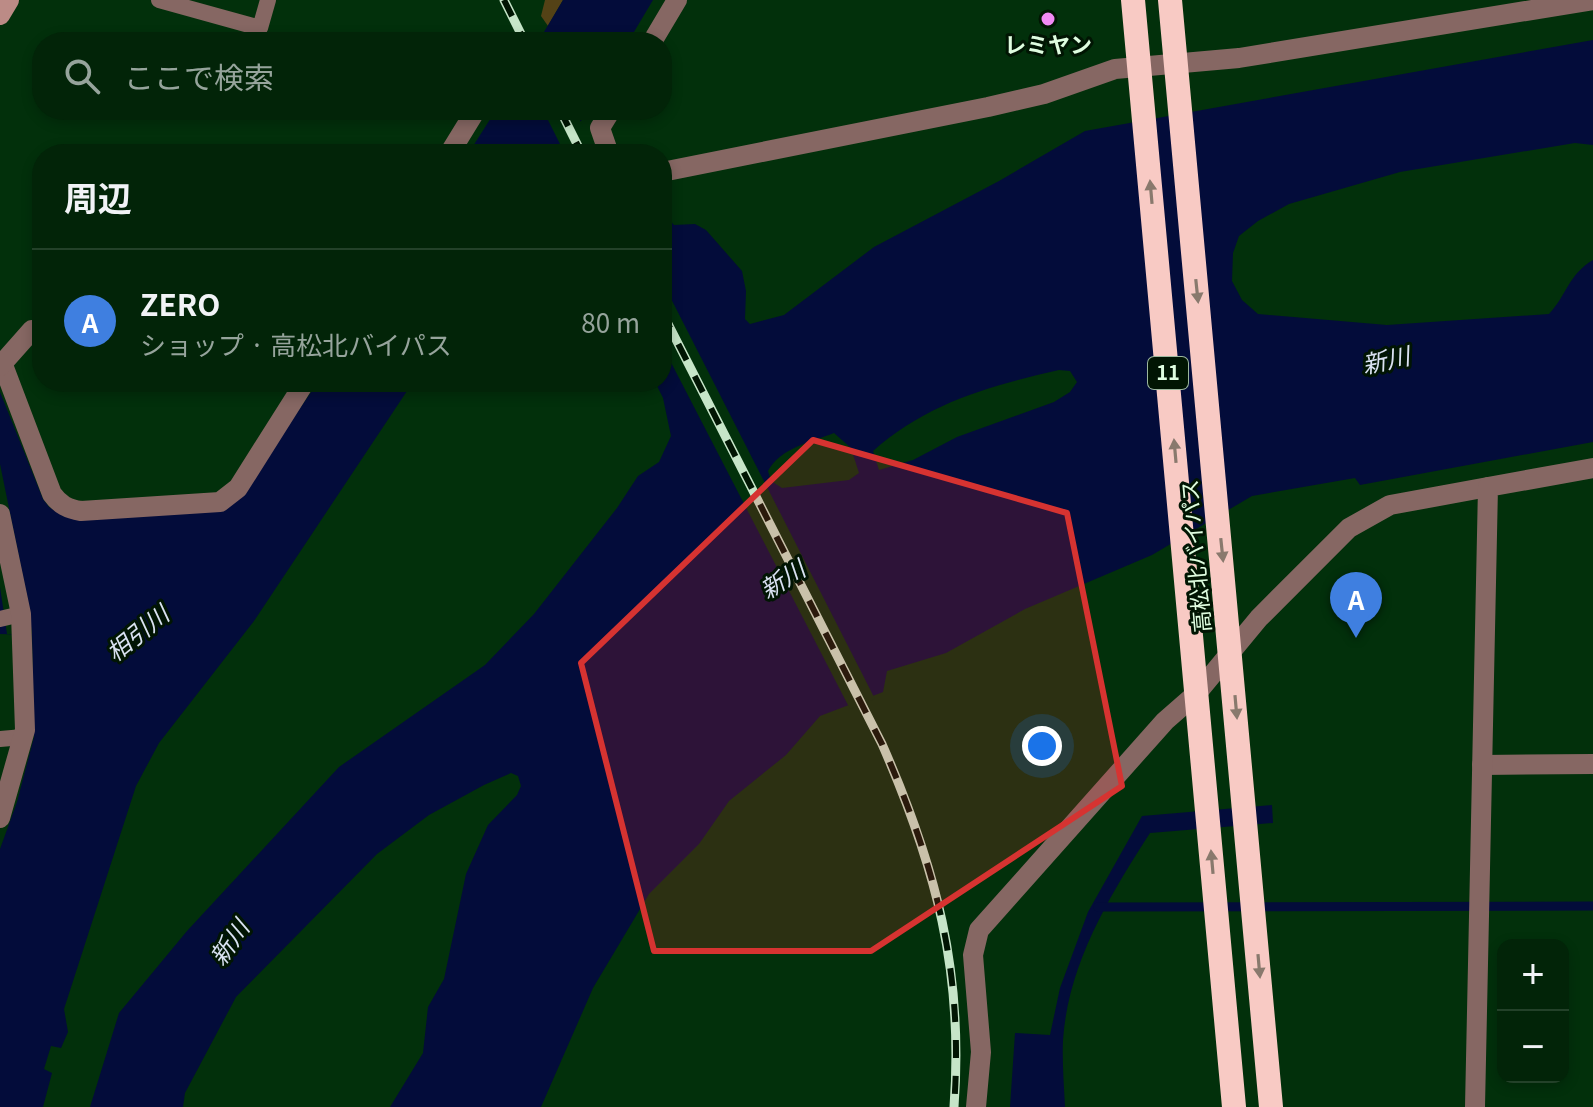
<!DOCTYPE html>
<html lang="ja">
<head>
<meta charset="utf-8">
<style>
	:root { --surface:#022408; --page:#0c2c12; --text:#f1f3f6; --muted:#96a49c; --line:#234129; --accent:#f18af4 }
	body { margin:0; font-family:Georgia,"Noto Sans JP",serif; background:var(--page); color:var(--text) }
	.controls { position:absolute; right:24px; bottom:24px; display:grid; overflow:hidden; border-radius:16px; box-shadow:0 4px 12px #0003 }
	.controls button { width:72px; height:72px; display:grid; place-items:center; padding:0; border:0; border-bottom:2px solid var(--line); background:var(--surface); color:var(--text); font:40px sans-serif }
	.you { position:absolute; left:1042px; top:746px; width:28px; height:28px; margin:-20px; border:6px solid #fff; border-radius:50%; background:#1a73e8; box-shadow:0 0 0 12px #1a73e833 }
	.badge { display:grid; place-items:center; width:52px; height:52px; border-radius:50%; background:var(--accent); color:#fff; font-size:26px; font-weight:700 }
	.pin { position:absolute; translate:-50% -66px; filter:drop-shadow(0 2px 4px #0008) }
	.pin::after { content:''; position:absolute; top:42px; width:28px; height:24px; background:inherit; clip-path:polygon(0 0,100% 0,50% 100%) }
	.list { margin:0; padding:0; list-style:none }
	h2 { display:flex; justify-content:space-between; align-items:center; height:104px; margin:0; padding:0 32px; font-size:34px }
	h2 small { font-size:26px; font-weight:400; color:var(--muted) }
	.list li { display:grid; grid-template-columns:52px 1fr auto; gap:24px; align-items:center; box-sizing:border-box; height:144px; padding:0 32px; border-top:2px solid var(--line) }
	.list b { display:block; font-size:30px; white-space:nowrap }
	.list p { margin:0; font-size:26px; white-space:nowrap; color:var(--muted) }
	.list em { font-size:26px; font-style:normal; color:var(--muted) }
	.icon { flex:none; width:44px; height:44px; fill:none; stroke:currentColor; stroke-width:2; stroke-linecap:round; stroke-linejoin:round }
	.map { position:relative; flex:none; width:1593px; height:1107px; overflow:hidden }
	.search { position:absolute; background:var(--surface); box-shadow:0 4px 12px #0003; left:32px; top:32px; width:640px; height:88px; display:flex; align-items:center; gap:20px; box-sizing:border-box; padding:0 28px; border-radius:32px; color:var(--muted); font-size:30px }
	.panel { position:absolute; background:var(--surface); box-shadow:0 4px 12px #0003; left:32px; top:144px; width:640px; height:248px; border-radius:32px }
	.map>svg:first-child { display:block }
	.green { fill:#544216 }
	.water { fill:#030c3a; fill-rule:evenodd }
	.pier { fill:#02300b }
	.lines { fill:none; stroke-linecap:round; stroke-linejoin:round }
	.stream { stroke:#030c3a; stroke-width:9 }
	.lane { stroke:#866763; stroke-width:16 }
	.street { stroke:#866763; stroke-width:20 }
	.secondary { stroke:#bc8b86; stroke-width:20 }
	.highway { stroke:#f8cac4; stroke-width:24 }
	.rail-casing { stroke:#c6e5c8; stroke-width:9 }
	.rail { stroke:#011503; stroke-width:6; stroke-dasharray:18; stroke-linecap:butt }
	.oneway { fill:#89796d }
	.marked { fill:#d63331; fill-opacity:0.2; stroke:#d63331; stroke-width:6; stroke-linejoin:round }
	.poi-dot { fill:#f18af4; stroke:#011503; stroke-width:3 }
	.labels { text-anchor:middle; stroke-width:6; stroke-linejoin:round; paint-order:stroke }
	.shield { fill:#011503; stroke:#9cb79e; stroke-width:2 }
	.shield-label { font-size:20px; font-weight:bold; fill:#dffde0 }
	.poi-label { font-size:22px; font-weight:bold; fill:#dffde0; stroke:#011503 }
	.street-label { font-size:22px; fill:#dffde0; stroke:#011503 }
	.water-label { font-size:24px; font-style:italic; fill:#dae2f2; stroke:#011503 }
</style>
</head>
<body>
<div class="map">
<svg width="1593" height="1107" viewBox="0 0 1593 1107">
	<rect width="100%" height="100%" fill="#02300b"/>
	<!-- green -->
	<path class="green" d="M545,0h18l-15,26 -7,-10z"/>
	<!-- water -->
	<g class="water">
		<path d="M563,0h90l-25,42h-90z"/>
		<path d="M1593,40v105l-18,-2 -175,29 -111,32 -31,17 -19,15 -6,17 -1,28 10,19 16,14 129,11 162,-11c18,-19 19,-39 44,-54v182l-233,43 -5,-7 -103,18 -100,59 -127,54 -79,44 -59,18 -4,21 -63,24 -34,39 -57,46 -30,43 -50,50 -56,94 -52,119h-151l33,-54 5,-46 16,-28 22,-105 22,-49 29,-30 4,-9 -3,-10 -7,-3 -27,12 -55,30 -52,39 -141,143 -51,96 -2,14h-93l29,-94 68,-82 152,-164 146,-102 49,-51 83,-106 21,-32 21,-14 12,-26 -8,-38 -8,-16h7v-170l12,13 21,-1 11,6 36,41 4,20 -1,28 5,5 34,-9 90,-68 125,-66 86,-50zM1059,370l11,1 7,11 -7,10 -16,10 -97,35 -44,23 -34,10 -6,-19c54,-48 116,-65 186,-81zM834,433l17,15 8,25 -10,7 -67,8 -11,-7 -3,-10c12,-23 43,-29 66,-38z"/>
		<path d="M496,110h92l-28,44h-92z"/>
		<path d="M318,382h95l-159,239 -95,122 -23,43 -72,223 4,23 -7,16 -10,-2 -7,23 8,4 -9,34h-43v-258l17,-47 17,-65 -2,-102 -32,-1v-242l43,107 6,8 16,10 147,-6 36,-27z"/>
		<path d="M1272,805l1,18 -123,10c-40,62 -82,131 -87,207 -1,22 1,45 2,67h-55l5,-74 35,2 10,-47 28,-76 54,-96z"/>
	</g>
	<!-- pier -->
	<g class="pier">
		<path d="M543,110h32l8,16 -18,28z"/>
		<path d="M662,281l213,418 -25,10 -188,-364z"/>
		<path d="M0,464l28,137 4,33h-25l-7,-47z"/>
	</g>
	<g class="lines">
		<!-- stream -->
		<path class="stream" d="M1098,907l495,-1"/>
		<!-- lane -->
		<g class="lane">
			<path d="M159,0l101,28 8,-28"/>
			<path d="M0,619l21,-5"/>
			<path d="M0,739l23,-2"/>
		</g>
		<!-- street -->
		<g class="street">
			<path d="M652,42l25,-42"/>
			<path d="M449,154l27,-44"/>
			<path d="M609,154l-9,-26 11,-18"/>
			<path d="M662,172l326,-65 56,-13 71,-25 124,-11 354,-58"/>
			<path d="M3,365l49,129c8,11 16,15 29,17l139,-9 18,-14 67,-106"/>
			<path d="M0,366l32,-36 10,1"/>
			<path d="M0,514l21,100 4,116 -25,88"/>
			<path d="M1482,765l111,-1"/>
			<path d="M976,1107l5,-55 -8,-97 6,-25 186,-209 32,-28 62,-75 90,-90 41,-23 98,-18"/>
			<path d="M1475,1107l13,-620 105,-19"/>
		</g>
		<!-- secondary -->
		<path class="secondary" d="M0,15l9,-15"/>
		<!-- highway -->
		<g class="highway">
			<path d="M1133,0l101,1107"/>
			<path d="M1170,0l101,1107"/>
		</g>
		<defs>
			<g id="rail">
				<path d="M504,0l21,42"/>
				<path d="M560,110l22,44"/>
				<path d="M662,312l220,432c54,123 82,228 72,363"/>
			</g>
		</defs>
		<!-- rail casing -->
		<use href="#rail" class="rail-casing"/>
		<!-- rail -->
		<use href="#rail" class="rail"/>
	</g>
	<!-- one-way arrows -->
	<defs><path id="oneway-solid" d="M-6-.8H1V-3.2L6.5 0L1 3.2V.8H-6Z" transform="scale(2)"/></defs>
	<g class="oneway">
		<use href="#oneway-solid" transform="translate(1151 192) rotate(-95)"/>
		<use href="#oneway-solid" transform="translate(1197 291) rotate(84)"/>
		<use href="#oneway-solid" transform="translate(1175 451) rotate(-95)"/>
		<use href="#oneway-solid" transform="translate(1222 550) rotate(84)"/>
		<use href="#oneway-solid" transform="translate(1236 707) rotate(85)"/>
		<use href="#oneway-solid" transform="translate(1212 862) rotate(-95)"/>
		<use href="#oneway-solid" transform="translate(1259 966) rotate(85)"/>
	</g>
	<!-- marked area -->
	<path class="marked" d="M813,440l254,73 55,273 -251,165h-217l-73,-288z"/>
	<!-- markers -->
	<circle class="poi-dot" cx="1048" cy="19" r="8"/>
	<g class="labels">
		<!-- shield labels -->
		<rect class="shield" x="1148" y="357" width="40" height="32" rx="6"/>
		<g class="shield-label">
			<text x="1168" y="380">11</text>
		</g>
		<!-- poi labels -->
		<g class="poi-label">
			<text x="1048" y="53">レミヤン</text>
		</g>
		<!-- street labels -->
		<g class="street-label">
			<text transform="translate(1196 556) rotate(-95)" y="8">高松北バイパス</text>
		</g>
		<!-- water labels -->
		<g class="water-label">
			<text transform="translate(1386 361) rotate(-12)" y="8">新川</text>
			<text transform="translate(783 580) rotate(-33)" y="8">新川</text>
			<text transform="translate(138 634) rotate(-39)" y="8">相引川</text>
			<text transform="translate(230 943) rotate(-55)" y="8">新川</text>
		</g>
	</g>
</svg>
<div class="controls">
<button>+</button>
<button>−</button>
</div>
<div class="you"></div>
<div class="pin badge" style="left:1356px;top:638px;background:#3f7fe0">A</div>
<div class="search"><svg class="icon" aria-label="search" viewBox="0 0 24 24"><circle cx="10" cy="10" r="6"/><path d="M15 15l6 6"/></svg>ここで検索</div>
<section class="panel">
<h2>周辺<small></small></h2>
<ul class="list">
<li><span class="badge" style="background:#3f7fe0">A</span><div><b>ZERO</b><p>ショップ · 高松北バイパス</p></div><em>80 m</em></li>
</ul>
</section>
</div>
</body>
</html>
